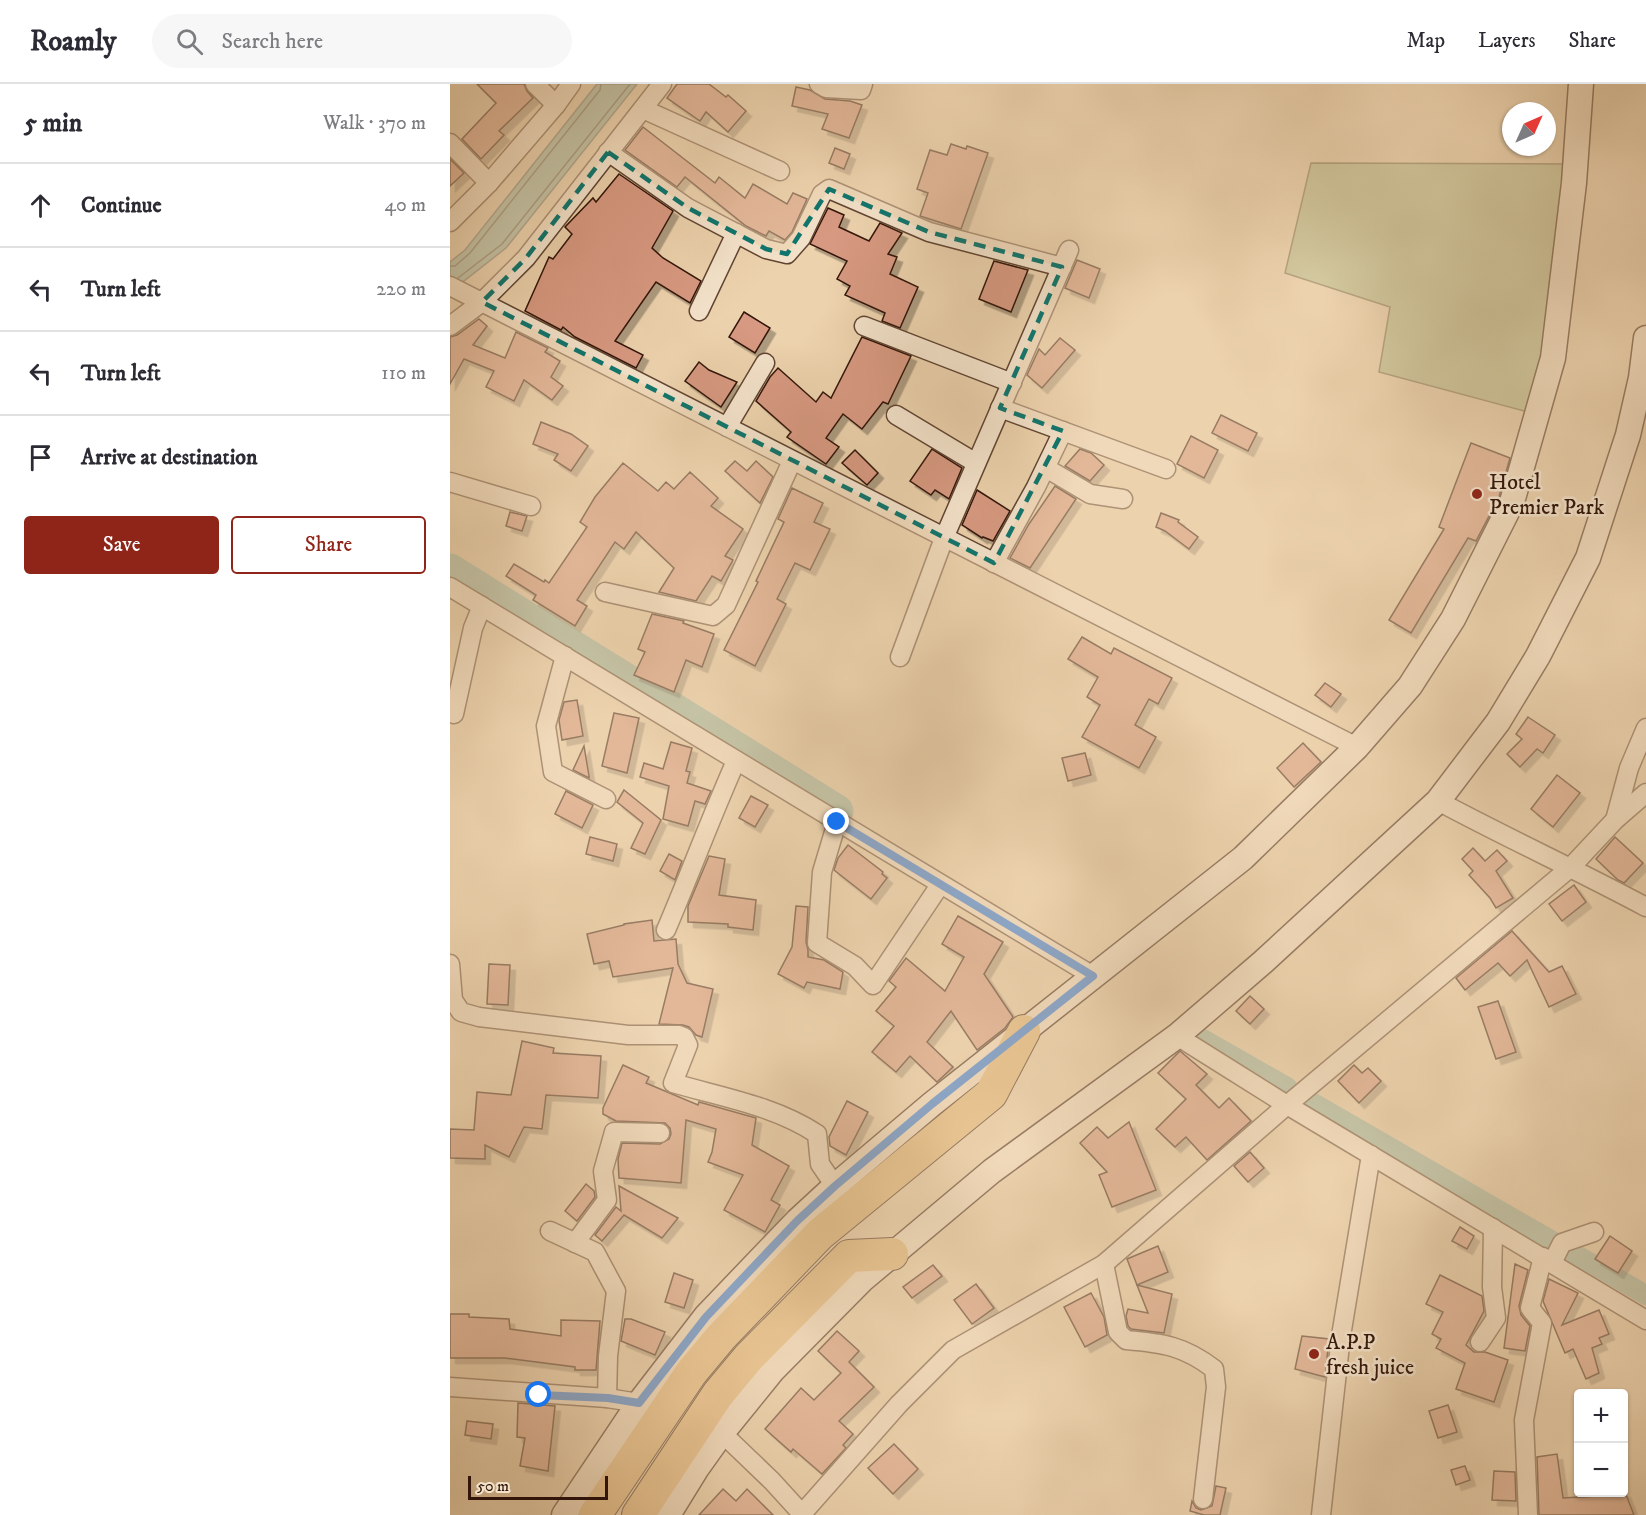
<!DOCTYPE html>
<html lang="en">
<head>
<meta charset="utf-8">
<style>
	:root { --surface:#fff; --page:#f7f7f7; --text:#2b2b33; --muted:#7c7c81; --line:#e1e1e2; --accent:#8f2418 }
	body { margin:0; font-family:"IM FELL DW Pica",serif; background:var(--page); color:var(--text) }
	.controls { position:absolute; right:18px; bottom:18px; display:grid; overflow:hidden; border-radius:6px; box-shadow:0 2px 4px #0004 }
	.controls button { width:54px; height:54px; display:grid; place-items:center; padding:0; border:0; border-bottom:2px solid var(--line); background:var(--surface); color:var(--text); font:30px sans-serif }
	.compass { position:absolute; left:1052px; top:18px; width:54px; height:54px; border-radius:50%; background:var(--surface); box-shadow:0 2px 4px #0004; rotate:45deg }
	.scale { position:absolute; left:18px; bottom:15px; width:140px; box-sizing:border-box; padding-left:6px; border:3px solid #331609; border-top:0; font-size:16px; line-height:21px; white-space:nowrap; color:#331609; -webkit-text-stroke:4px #f3e2ca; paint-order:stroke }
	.stop { position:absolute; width:18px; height:18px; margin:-14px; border:4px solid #1a73e8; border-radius:50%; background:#fff }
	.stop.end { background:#1a73e8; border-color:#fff; box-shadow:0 2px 6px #0008 }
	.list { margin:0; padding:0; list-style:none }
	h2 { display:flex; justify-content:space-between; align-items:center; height:78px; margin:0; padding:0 24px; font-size:26px }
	h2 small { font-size:20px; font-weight:400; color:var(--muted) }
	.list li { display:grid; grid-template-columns:39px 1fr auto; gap:18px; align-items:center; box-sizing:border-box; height:84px; padding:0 24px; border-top:2px solid var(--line) }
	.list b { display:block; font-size:22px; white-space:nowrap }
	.list em { font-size:20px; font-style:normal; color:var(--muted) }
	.actions { display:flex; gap:12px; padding:18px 24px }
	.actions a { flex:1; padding:14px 0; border:2px solid var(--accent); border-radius:6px; text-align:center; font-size:21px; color:var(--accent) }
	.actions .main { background:var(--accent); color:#fff }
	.icon { flex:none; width:33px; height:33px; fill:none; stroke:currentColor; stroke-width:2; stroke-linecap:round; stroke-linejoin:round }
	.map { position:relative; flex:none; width:1196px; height:1431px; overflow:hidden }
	header { display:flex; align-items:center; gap:36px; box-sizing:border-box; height:84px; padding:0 30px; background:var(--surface); border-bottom:2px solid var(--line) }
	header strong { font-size:28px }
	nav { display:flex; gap:33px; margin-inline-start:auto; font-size:21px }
	.search { width:420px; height:54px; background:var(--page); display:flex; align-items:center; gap:15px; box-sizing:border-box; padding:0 21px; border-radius:33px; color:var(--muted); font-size:22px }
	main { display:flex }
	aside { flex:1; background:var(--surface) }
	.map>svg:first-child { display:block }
	.green { fill:#b4bd8d; stroke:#746a4b; stroke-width:1.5 }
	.water { fill:#9ab8a4; stroke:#717766; stroke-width:1.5 }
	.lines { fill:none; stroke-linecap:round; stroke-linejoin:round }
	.shore { stroke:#666756; stroke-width:1.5 }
	.canal { stroke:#9ab8a4; stroke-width:20 }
	.river { stroke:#9ab8a4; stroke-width:33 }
	.building { fill:#d79981; stroke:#331609; stroke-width:1.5; filter:url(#shadow) }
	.street-casing { stroke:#614532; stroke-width:21 }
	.secondary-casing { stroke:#331609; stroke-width:27 }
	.highway-casing { stroke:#331609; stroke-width:34 }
	.street { stroke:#f3e2ca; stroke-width:18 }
	.secondary { stroke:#f3e2ca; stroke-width:24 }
	.highway { stroke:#e6b976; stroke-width:32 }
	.route { stroke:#1a73e8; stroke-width:8 }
	.marked { fill:none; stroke:#0f766e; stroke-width:4.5; stroke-dasharray:12 8; stroke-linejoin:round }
	.poi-dot { fill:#8f2418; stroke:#f3e2ca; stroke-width:2 }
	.labels { text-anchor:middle; stroke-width:5; stroke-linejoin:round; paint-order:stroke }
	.poi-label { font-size:22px; fill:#331609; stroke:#f3e2ca; text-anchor:start }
</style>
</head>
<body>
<header>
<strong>Roamly</strong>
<div class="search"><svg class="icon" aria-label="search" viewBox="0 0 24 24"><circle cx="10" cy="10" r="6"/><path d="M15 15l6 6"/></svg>Search here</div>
<nav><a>Map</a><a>Layers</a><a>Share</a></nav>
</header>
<main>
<aside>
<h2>5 min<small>Walk · 370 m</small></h2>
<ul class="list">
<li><svg class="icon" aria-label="ahead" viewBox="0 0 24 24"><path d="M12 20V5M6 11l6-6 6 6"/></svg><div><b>Continue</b></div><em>40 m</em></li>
<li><svg class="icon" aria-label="left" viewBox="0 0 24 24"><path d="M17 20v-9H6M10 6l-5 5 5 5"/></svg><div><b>Turn left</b></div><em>220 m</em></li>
<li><svg class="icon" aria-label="left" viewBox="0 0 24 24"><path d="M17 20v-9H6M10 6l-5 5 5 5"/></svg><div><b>Turn left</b></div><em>110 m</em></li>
<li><svg class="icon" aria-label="arrive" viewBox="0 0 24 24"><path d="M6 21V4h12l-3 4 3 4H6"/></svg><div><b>Arrive at destination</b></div></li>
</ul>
<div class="actions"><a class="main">Save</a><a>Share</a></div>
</aside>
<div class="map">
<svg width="1196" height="1431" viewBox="0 0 1196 1431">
	<defs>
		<filter id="shadow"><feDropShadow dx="5.5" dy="5.5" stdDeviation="0" flood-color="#0004"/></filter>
	</defs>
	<rect width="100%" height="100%" fill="#ecd2ad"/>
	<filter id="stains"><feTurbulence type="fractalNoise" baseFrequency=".00333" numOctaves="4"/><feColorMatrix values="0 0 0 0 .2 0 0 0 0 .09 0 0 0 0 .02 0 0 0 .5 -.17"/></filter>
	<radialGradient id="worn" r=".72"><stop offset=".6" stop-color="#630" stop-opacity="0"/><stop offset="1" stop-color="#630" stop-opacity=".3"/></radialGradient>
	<!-- green -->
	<path class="green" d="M861,79l257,1 -29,251 -160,-43 11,-65 -105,-34z"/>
	<!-- water -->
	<path class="water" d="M147,0h40l-131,164 -56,44v-30l15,-12z"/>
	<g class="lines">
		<!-- shore -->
		<g class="shore">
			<path d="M0,182h5l15,-13 130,-163 1,-6"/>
			<path d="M8,194l44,-34 128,-160"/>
		</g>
		<!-- canal -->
		<g class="canal">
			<path d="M744,950l93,53"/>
			<path d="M858,1016l338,195"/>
		</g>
		<!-- river -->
		<path class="river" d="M0,486l387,241"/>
	</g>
	<!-- building -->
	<g class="building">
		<path d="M27,0h47l3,7 6,7 -34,33 5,4 -23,24 -19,-20 34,-36z"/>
		<path d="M227,0h32l17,13 2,-2 18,16 -18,21 -22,-20 -6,9 -33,-23z"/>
		<path d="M346,3l14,3 15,9 25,2 12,4 -13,33 -27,-9 6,-15 -36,-8z"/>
		<path d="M193,43l72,56 4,-6 26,21 8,-14 34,20 6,-11 14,6 -15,33 -7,8 -16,-9 -3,5 -20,-10 -61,-49 -8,10 -52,-37z"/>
		<path d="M501,60l15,5 1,-3 21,7 -27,76 -41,-13 8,-23 -11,-4 13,-39 17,5z"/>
		<path d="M385,64l15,6 -6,15 -15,-6z"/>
		<path d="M0,75l14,14 -14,13z"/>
		<path d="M169,90l54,37 -21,37 11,10 38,23 -11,22 -34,-21 -41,59 28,14 -7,13 -61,-31 -12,-10 -2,3 -36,-19 24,-54 4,2 19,-25 -7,-7 28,-29 3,4z"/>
		<path d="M378,124l16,7 -5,12 30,14 11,-18 22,10 -14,21 9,3 -7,17 28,13 -18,41 -18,-7 3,-8 -40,-18 5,-9 -13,-7 10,-18 -37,-17z"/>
		<path d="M627,176l23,9 -11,29 -24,-10z"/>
		<path d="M544,177l34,9 -17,42 -32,-13z"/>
		<path d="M294,228l26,16 -15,25 -26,-16z"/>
		<path d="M29,235l8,7 -14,19 32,13 11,-26 32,16 -3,4 15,9 -9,16 12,9 -11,14 -28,-20 -10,21 -28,-14 8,-16 -30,-12 -14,25v-47l7,-2z"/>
		<path d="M412,253l49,19 -23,48 -5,-2 -21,27 -19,-15 -17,24 13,9 -13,17 -39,-27 4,-5 -35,-31 14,-24 8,-9 38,34 7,-10 8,6z"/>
		<path d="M610,254l15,12 -33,38 -15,-13 12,-26 6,6z"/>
		<path d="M249,278l10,8 28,12 -16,25 -36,-26z"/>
		<path d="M771,331l36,18 -9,18 -36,-18z"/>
		<path d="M91,338l30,12 17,12 -17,25 -17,-11 4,-6 -25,-10z"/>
		<path d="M741,352l27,14 -14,28 -27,-14z"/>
		<path d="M1021,359l39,15 -11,39 -23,44 -8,-3 -57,95 -22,-13 55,-91 -5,-2z"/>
		<path d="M482,365l30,19 -13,31 -14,-9 -4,5 -21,-14z"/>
		<path d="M630,365l11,4 13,12 -14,16 -25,-15z"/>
		<path d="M405,366l23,23 -11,12 -25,-22z"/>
		<path d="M285,377l12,10 9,-10 17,16 -13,26 -35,-32z"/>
		<path d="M173,379l35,28 8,-9 8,7 16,-17 28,26 -7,8 32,23 -18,27 8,4 -12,21 -9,-5 -16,25 -37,-9 15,-24 -38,-36 -12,17 -9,-7 -38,58 10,6 -12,20 -42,-26 3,-5 -30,-19 8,-12 30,18 1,-2 4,3 38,-56 -7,-5 15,-25z"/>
		<path d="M605,402l21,13 -46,69 -20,-10 19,-34z"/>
		<path d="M342,404l31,15 -9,19 16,7 -20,41 -15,-7 -18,36 9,5 -31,62 -31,-16 34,-68 -2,-1 28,-59 -6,-3z"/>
		<path d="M527,406l33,21 -17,30 -10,-4 -1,1 -20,-13z"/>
		<path d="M60,428l17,4 -5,15 -16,-5z"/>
		<path d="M711,429l18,7 -1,2 20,15 -9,12 -24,-18 -9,-4z"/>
		<path d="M202,530l32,7 -1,2 31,11 -12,33 -16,-7 -12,32 -40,-17 11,-23 -7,-3z"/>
		<path d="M632,553l29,17 3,-6 58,30 -14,26 -9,-5 -14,26 21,12 -17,31 -57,-31 18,-32 -13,-8 11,-20 -30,-18z"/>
		<path d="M875,599l16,11 -10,13 -16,-12z"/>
		<path d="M127,616l6,36 -21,4 -3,-20 5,-18z"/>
		<path d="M164,629l25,5 -12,55 -25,-7z"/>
		<path d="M1078,633l27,18 -12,18 -6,-4 -17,18 -13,-13 15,-15 -6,-5z"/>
		<path d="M221,658l21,6 -6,23 4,1 -3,11 24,8 -6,13 -10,-3 -7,25 -25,-7 6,-33 -29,-9 4,-14 19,6z"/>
		<path d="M853,659l18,19 -27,25 -17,-19z"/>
		<path d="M134,662l5,30v2l-16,-8z"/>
		<path d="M635,669l6,22 -23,6 -6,-23z"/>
		<path d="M1107,691l23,18 -27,34 -22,-18z"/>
		<path d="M174,706l37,30 -16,34 -14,-6 12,-25 -26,-21z"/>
		<path d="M116,707l27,14 -11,23 -27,-14z"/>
		<path d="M301,712l17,9 -13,22 -16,-9z"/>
		<path d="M140,753l27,7 -4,17 -27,-7z"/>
		<path d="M1165,753l28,26 -19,20 -6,-3 -22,-21z"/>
		<path d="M398,761l35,27 -1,2 5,4 -16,21 -37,-29 4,-12z"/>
		<path d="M1023,764l12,13 12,-11 10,11 -11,10 17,27 -17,10 -6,-10 -21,-23 4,-4 -11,-12z"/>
		<path d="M219,770l13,7 -7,19 -15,-9z"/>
		<path d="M259,772l16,3 -6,36 37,5 -3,30 -25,-3v-3l-40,-2v-16z"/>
		<path d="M1124,801l12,17 -24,19 -13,-17z"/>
		<path d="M346,822l12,1 -2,35 2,8v7l16,3 19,12 -3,17 -33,-7 -3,6 -26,-14 14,-27z"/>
		<path d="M508,832l45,26 -19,32 29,43 -8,11 -28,22 -26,-39 -24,31 26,25 -16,15 -27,-26 -14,16 -24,-20 22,-26 -18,-15 20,-24 -7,-6 17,-23 39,33 19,-34 -22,-13z"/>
		<path d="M202,836l2,21 22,-2 2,25 9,19 26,6 -11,48 -6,-2 -7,-8 -6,-2 -24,-1 14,-56 -60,9 -4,-16 -15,3 -7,-30 37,-9v-1z"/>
		<path d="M1062,847l37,41 13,-6 14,28 -27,13 -22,-47 -17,16 -12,-13 -33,27 -9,-12z"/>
		<path d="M39,880l21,1 -2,40 -21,-1z"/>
		<path d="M800,912l14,13 -14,15 -14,-13z"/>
		<path d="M1048,917l18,51 -20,7 -18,-52z"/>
		<path d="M72,957l32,7 -1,5 48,3 -3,42 -52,-3 -4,34 -18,-2 -15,30 -24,-12v14l-35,-1v-29l24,1 3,-38 34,3z"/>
		<path d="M730,967l27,23 -11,11 23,23 10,-10 22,23 -44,39 -21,-23 -11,10 -19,-18 30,-30 -28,-26z"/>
		<path d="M173,981l26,12 -3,6 52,22 1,-3 57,16 -4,27 37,21 -18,34 9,5 -15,27 -41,-22 19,-35 -35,-13 4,-10 4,-23 -30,-9 -5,63 -62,-5 -1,-19 4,-16 38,1 9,-5 2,-5 -1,-6 -5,-5 -49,-2 -13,-7v-6z"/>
		<path d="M904,981l8,8 6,-5 13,13 -22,22 -21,-22z"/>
		<path d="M397,1017l21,11 -22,43 -16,-9 -1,-9z"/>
		<path d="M679,1038l27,68 -44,17 -13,-32 8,-3 -27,-29 17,-16 11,11z"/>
		<path d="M800,1068l14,16 -16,14 -14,-16z"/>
		<path d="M136,1100l8,7 1,6 -18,24 -12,-10z"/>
		<path d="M169,1102l59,32 -16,20 -38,-23 -22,26 -7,-6 21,-28 5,4z"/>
		<path d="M1010,1143l14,9 -7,13 -15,-8z"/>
		<path d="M1160,1152l22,15 -14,22 -23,-14z"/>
		<path d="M708,1162l10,26 -31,13 -10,-26z"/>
		<path d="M1065,1180l13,6 -9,36 2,9 9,11 -5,25 -21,-3z"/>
		<path d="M483,1181l9,11 -30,22 -9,-11z"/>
		<path d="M224,1189l19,7 -9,28 -19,-6z"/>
		<path d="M990,1191l42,21 2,15 -18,34 8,7h11l23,8 -14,42 -38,-13 9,-26 -29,-15 5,-9 -9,-5 11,-22 -17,-8z"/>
		<path d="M1099,1195l29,14 -16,32 37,-15 10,24 -10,4 3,6 -10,4 7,25 -13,6 -13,-30 -8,4 -22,-52z"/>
		<path d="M526,1200l18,24 -22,16 -18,-24z"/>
		<path d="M687,1201l35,9 -8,39 -33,-4 -3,-3 -2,-10 2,-7 20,4z"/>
		<path d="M641,1209l13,24 3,18 -22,12 -21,-40z"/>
		<path d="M0,1230h19v3l40,2 1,10 51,7v-16l39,1 -4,49h-21v-3l-70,-9h-55z"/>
		<path d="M175,1235h6l34,13 -10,23 -34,-14z"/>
		<path d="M387,1247l22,20 -10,11 25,25 -35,34 14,13 -10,11 3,3 -24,26 -29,-25 -2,3 -26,-23 36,-41 13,12 27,-27 -23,-22z"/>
		<path d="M852,1252l27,3 -4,38 -30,-8z"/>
		<path d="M68,1319l37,3 -7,65 -28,-5 5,-28 -8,-1z"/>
		<path d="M998,1321l9,27 -19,6 -9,-27z"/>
		<path d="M17,1337l26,3 -2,15 -26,-4z"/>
		<path d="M444,1360l24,25 -25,25 -25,-26z"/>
		<path d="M1107,1370l6,44 35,-2 -1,-4h28l9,23h-95l-2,-58z"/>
		<path d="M1015,1382l5,14 -14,5 -5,-15z"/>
		<path d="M1044,1387l21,1 1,29 -24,-1z"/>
		<path d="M766,1402l10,2 -6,27h-16l-14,-4 2,-10 4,7 5,2 11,-4z"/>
		<path d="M273,1405l13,12 11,-12 26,26h-74z"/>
	</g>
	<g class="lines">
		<defs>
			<g id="street">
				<path d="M85,0l21,21"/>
				<path d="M369,0l7,4 35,2 2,-6"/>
				<path d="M193,25l137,62"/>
				<path d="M0,59l39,40"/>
				<path d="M158,68l80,56 78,41 21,5 14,-16 21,-44 7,-5 100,43 133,35"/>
				<path d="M0,138l39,-39 67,-78 15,-21"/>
				<path d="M0,202l907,461"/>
				<path d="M249,227l37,-78"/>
				<path d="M0,242l32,-24 44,-44 136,-174"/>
				<path d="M414,242l148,57"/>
				<path d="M550,324l166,61"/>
				<path d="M446,331l80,48"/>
				<path d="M277,343l38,-64"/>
				<path d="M596,384l44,26 33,5"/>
				<path d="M0,398l81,24"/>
				<path d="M544,479l42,-76 27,-56"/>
				<path d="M0,503l643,389"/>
				<path d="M155,508l108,24 13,-11 66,-144"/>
				<path d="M115,572l-19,70 7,46 53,27"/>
				<path d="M450,573l44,-119 125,-288"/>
				<path d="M4,630l19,-86 9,-22"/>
				<path d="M988,717c69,37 139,69 208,106"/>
				<path d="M1165,736l14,-52 17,-40"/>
				<path d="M387,738l-15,50 -5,71 38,23 18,19 67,-100"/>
				<path d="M216,846c24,-56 45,-113 70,-169"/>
				<path d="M0,880l3,36 8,12 18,5 149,18h51l5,2 4,8 -15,38c48,14 102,23 144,51l3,30 15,22"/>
				<path d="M727,952l110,69 359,215"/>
				<path d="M100,1147l45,21 21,39 -8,65 -1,42"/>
				<path d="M125,1159l32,-43 -4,-29 11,-39 46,1"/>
				<path d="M1102,1179l10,-20 32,-11"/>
				<path d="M654,1180l14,68 8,8c37,3 58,6 88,29l2,18 -13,112"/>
				<path d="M1030,1258l16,-24 -4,-31 1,-59"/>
				<path d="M0,1303l157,11 32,5"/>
				<path d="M272,1349l50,48 31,34"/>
				<path d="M351,1431l98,-111 54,-54 151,-86 183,-159 284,-238 44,-47 31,-27"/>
				<path d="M871,1431l20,-179 30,-181"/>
				<path d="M1078,1431l-4,-95 18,-97 -12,-15 13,-51"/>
			</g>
			<g id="secondary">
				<path d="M114,1431l75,-112 67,-87 91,-95 38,-35 97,-82 311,-246 114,-111 53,-61 43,-67 59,-117 41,-144 21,-175 7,-99"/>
				<path d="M218,1431l29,-47 25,-35 51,-63 89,-90 130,-109 185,-135 86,-74 175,-161 60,-79 40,-66 50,-98 40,-123 13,-57 5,-40"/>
			</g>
			<g id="highway">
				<path d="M145,1431l96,-142 30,-36 99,-103 171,-140 33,-63"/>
				<path d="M188,1431l80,-121 31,-37 100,-101 43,-2"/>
			</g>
		</defs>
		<!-- street casing -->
		<use href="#street" class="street-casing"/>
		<!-- secondary casing -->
		<use href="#secondary" class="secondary-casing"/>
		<!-- highway casing -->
		<use href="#highway" class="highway-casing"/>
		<!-- street -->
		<use href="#street" class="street"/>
		<!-- secondary -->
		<use href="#secondary" class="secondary"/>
		<!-- highway -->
		<use href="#highway" class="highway"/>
	</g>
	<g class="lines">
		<!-- route -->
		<path class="route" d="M89,1311l69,3 31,5 67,-86 91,-96 38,-35 97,-82 161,-128 -256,-154"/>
	</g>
	<!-- marked area -->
	<path d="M0 0H1196V1431H0ZM158,68l80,56 78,41 21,5 42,-65 100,43 133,35 -62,141 63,23 -69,132 -512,-261 44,-44z" fill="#ecd2ad" fill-opacity=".55" fill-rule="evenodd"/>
	<path class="marked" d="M158,68l80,56 78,41 21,5 42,-65 100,43 133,35 -62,141 63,23 -69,132 -512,-261 44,-44z"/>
	<!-- markers -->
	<g class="poi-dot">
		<circle cx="1027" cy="410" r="6"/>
		<circle cx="864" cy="1270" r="6"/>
	</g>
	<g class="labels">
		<!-- poi labels -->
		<g class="poi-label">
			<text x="1039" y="405">Hotel<tspan x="1039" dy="25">Premier Park</tspan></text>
			<text x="876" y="1265">A.P.P<tspan x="876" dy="25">fresh juice</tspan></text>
		</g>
	</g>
	<rect width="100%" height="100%" filter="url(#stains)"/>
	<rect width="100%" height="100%" fill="url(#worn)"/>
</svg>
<div class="controls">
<button>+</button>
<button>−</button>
</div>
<svg class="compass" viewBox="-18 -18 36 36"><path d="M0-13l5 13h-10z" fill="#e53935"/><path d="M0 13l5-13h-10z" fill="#7c7c81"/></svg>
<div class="scale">50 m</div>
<div class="stop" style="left:89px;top:1311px"></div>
<div class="stop end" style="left:387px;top:738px"></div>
</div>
</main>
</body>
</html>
